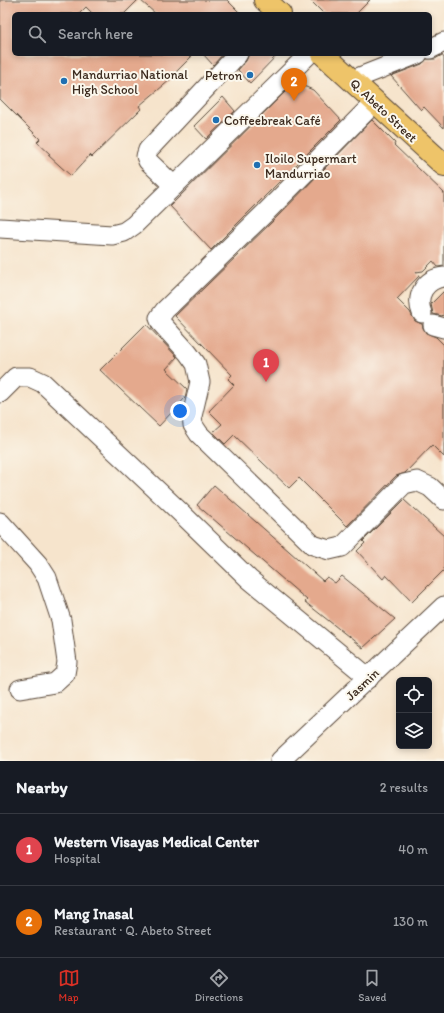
<!DOCTYPE html>
<html lang="en">
<head>
<meta charset="utf-8">
<style>
	:root { --surface:#171b24; --page:#20242c; --text:#f1f3f6; --muted:#9ea1a6; --line:#363941; --accent:#d93025 }
	body { margin:0; font-family:Itim,sans-serif; background:var(--page); color:var(--text) }
	.controls { position:absolute; right:12px; bottom:12px; display:grid; overflow:hidden; border-radius:6px; box-shadow:0 2px 6px #0003 }
	.controls button { width:36px; height:36px; display:grid; place-items:center; padding:0; border:0; border-bottom:1px solid var(--line); background:var(--surface); color:var(--text); font:20px sans-serif }
	.you { position:absolute; left:180px; top:411px; width:14px; height:14px; margin:-10px; border:3px solid #fff; border-radius:50%; background:#1a73e8; box-shadow:0 0 0 6px #1a73e833 }
	.badge { display:grid; place-items:center; width:26px; height:26px; border-radius:50%; background:var(--accent); color:#fff; font-size:13px; font-weight:700 }
	.pin { position:absolute; translate:-50% -33px; filter:drop-shadow(0 1px 2px #0008) }
	.pin::after { content:''; position:absolute; top:21px; width:14px; height:12px; background:inherit; clip-path:polygon(0 0,100% 0,50% 100%) }
	.list { margin:0; padding:0; list-style:none }
	h2 { display:flex; justify-content:space-between; align-items:center; height:52px; margin:0; padding:0 16px; font-size:17px }
	h2 small { font-size:13px; font-weight:400; color:var(--muted) }
	.list li { display:grid; grid-template-columns:26px 1fr auto; gap:12px; align-items:center; box-sizing:border-box; height:72px; padding:0 16px; border-top:1px solid var(--line) }
	.list b { display:block; font-size:15px; white-space:nowrap }
	.list p { margin:0; font-size:13px; white-space:nowrap; color:var(--muted) }
	.list em { font-size:13px; font-style:normal; color:var(--muted) }
	.icon { flex:none; width:22px; height:22px; fill:none; stroke:currentColor; stroke-width:2; stroke-linecap:round; stroke-linejoin:round }
	.map { position:relative; flex:none; width:444px; height:761px; overflow:hidden }
	.search { position:absolute; background:var(--surface); box-shadow:0 2px 6px #0003; left:12px; right:12px; top:12px; height:44px; display:flex; align-items:center; gap:10px; box-sizing:border-box; padding:0 14px; border-radius:6px; color:var(--muted); font-size:15px }
	.sheet { height:196px; background:var(--surface) }
	nav { display:flex; justify-content:space-around; align-items:center; box-sizing:border-box; height:56px; border-top:1px solid var(--line); background:var(--surface); font-size:11px; color:var(--muted) }
	nav a { display:grid; justify-items:center; gap:2px }
	nav .on { color:var(--accent) }
	.map>svg:first-child { display:block }
	.building { fill:#e4a98d }
	.lines { fill:none; stroke-linecap:round; stroke-linejoin:round }
	.minor-casing { stroke:#574638; stroke-width:21 }
	.major-casing { stroke:#574638; stroke-width:24 }
	.minor { stroke:#fff; stroke-width:19 }
	.major { stroke:#eec469; stroke-width:22 }
	.poi-dot { fill:#1f6fb2; stroke:#fbf7ec; stroke-width:1.5 }
	.labels { text-anchor:middle; stroke-width:4; stroke-linejoin:round; paint-order:stroke }
	.poi-label { font-size:13px; fill:#3b2a1e; stroke:#fbf7ec; text-anchor:start }
	.street-label { font-size:13px; fill:#3b2a1e; stroke:#fbf7ec }
</style>
</head>
<body>
<div class="map">
<svg width="444" height="761" viewBox="0 0 444 761">
	<rect width="100%" height="100%" fill="#fbf7ec"/>
	<filter id="ink" filterUnits="userSpaceOnUse"><feTurbulence type="fractalNoise" baseFrequency=".025" numOctaves="2"/><feDisplacementMap in="SourceGraphic" scale="8" xChannelSelector="R" yChannelSelector="G"/><feConvolveMatrix kernelMatrix="1 2 1 2 8 2 1 2 1" color-interpolation-filters="sRGB"/></filter>
	<filter id="wash" filterUnits="userSpaceOnUse"><feTurbulence type="fractalNoise" baseFrequency=".012" numOctaves="4" result="noise"/><feDisplacementMap in="SourceGraphic" scale="16" xChannelSelector="R" yChannelSelector="G"/><feGaussianBlur stdDeviation="0.9" result="paint"/><feColorMatrix in="noise" values="0 0 0 0 0 0 0 0 0 0 0 0 0 0 0 0 0 1.4 0 .05"/><feComposite in="paint" operator="in"/></filter>
	<g filter="url(#wash)">
		<rect width="100%" height="100%" fill="#f6e4cc"/>
		<g id="blocks">
			<!-- building -->
			<g class="building">
				<path d="M0,0h138l-14,14h-31l-7,-7 -7,7h-65v40h180l-25,25 1,1 -31,26 2,3 -49,48 -2,-2 -19,21 -23,-21 2,-1 -13,-12 3,-3 -40,-40z"/>
				<path d="M140,0h87l14,14h-85z"/>
				<path d="M310,0h60l-14,14h-32z"/>
				<path d="M203,54h20l-10,11z"/>
				<path d="M249,54h29l-28,29 -12,-13 8,-9z"/>
				<path d="M442,55l2,3v70l-20,-21 -3,3 -30,-34 31,-12 5,-5h8z"/>
				<path d="M298,85l8,2 7,3 28,30 -130,130 -41,-44 118,-117z"/>
				<path d="M223,97l12,14 -29,28 -12,-13z"/>
				<path d="M372,120l23,23 -1,2 50,48v73l-6,1 -5,-6 -10,10 -7,1 3,4 -22,23 13,13 5,9 7,3 1,4 3,5 10,4 8,8v112l-12,-12 -27,28 -9,3 -49,50 -48,-48 -10,10 -55,-53 -9,9 -12,-12 9,-8 -13,-13 25,-26 -6,-6 4,-4 -57,-59 98,-95z"/>
				<path d="M444,291v23l-2,2 -9,-2 -2,-10z"/>
				<path d="M146,324l31,33 -11,12 21,20 -2,9 -26,28 -59,-56z"/>
				<path d="M214,485l109,96 4,-4 8,6 7,-7 53,43 -32,29 -58,-46 2,-2 -110,-95z"/>
				<path d="M404,500l40,36v34l-32,32 -26,-27 -3,4 -26,-28 8,-8 -2,-2z"/>
			</g>
		</g>
	</g>
	<g filter="url(#ink)">
		<use href="#blocks" fill-opacity="0" stroke="#574638" stroke-width="1"/>
		<g class="lines">
			<defs>
				<g id="minor">
					<path d="M430,49l14,-7"/>
					<path d="M352,80l66,-26"/>
					<path d="M375,102l-110,111 -100,97 -6,8 2,5 27,30 8,11 4,18 -8,34 1,9 6,9 114,111 16,5 13,-3 62,-63 13,-3 13,6 14,13"/>
					<path d="M174,186l-26,-25 -2,-5 2,-6 90,-96"/>
					<path d="M0,228l112,7 12,-3 10,-7 175,-171"/>
					<path d="M422,313c-7,-17 3,-34 22,-36"/>
					<path d="M433,325l11,3"/>
					<path d="M0,393l16,-16h14l13,6 136,128 70,68 120,99"/>
					<path d="M0,522l38,42 9,14 14,42 6,42 -2,12 -10,9 -35,6"/>
					<path d="M280,761l164,-155"/>
				</g>
				<g id="major">
					<path d="M265,0l15,14"/>
					<path d="M323,54l121,111"/>
				</g>
			</defs>
			<!-- minor casing -->
			<use href="#minor" class="minor-casing"/>
			<!-- major casing -->
			<use href="#major" class="major-casing"/>
			<!-- minor -->
			<use href="#minor" class="minor"/>
			<!-- major -->
			<use href="#major" class="major"/>
		</g>
	</g>
	<!-- markers -->
	<g class="poi-dot">
		<circle cx="250" cy="75" r="4"/>
		<circle cx="64" cy="81" r="4"/>
		<circle cx="216" cy="120" r="4"/>
		<circle cx="257" cy="165" r="4"/>
	</g>
	<g class="labels">
		<!-- poi labels -->
		<g class="poi-label">
			<text x="72" y="79">Mandurriao National<tspan x="72" dy="15">High School</tspan></text>
			<text x="242" y="80" text-anchor="end">Petron</text>
			<text x="224" y="125">Coffeebreak Café</text>
			<text x="265" y="163">Iloilo Supermart<tspan x="265" dy="15">Mandurriao</tspan></text>
		</g>
		<!-- street labels -->
		<g class="street-label">
			<text transform="translate(384 110) rotate(43)" y="5">Q. Abeto Street</text>
			<text transform="translate(362 684) rotate(-43)" y="5">Jasmin</text>
		</g>
	</g>
</svg>
<div class="controls">
<button><svg class="icon" aria-label="locate" viewBox="0 0 24 24"><circle cx="12" cy="12" r="6"/><path d="M12 2v4M12 18v4M2 12h4M18 12h4"/></svg></button>
<button><svg class="icon" aria-label="layers" viewBox="0 0 24 24"><path d="M12 4l9 5-9 5-9-5zM3 14l9 5 9-5"/></svg></button>
</div>
<div class="you"></div>
<div class="pin badge" style="left:266px;top:382px;background:#e0444e">1</div>
<div class="pin badge" style="left:294px;top:101px;background:#e8710a">2</div>
<div class="search"><svg class="icon" aria-label="search" viewBox="0 0 24 24"><circle cx="10" cy="10" r="6"/><path d="M15 15l6 6"/></svg>Search here</div>
</div>
<section class="sheet">
<h2>Nearby<small>2 results</small></h2>
<ul class="list">
<li><span class="badge" style="background:#e0444e">1</span><div><b>Western Visayas Medical Center</b><p>Hospital</p></div><em>40 m</em></li>
<li><span class="badge" style="background:#e8710a">2</span><div><b>Mang Inasal</b><p>Restaurant · Q. Abeto Street</p></div><em>130 m</em></li>
</ul>
</section>
<nav>
<a class="on"><svg class="icon" aria-label="map" viewBox="0 0 24 24"><path d="M3 6l6-2 6 2 6-2v14l-6 2-6-2-6 2zM9 4v14M15 6v14"/></svg>Map</a>
<a><svg class="icon" aria-label="directions" viewBox="0 0 24 24"><path d="M12 3l9 9-9 9-9-9zM9 14v-3h6M13 9l2 2-2 2"/></svg>Directions</a>
<a><svg class="icon" aria-label="saved" viewBox="0 0 24 24"><path d="M7 4h10v16l-5-4-5 4z"/></svg>Saved</a>
</nav>
</body>
</html>
